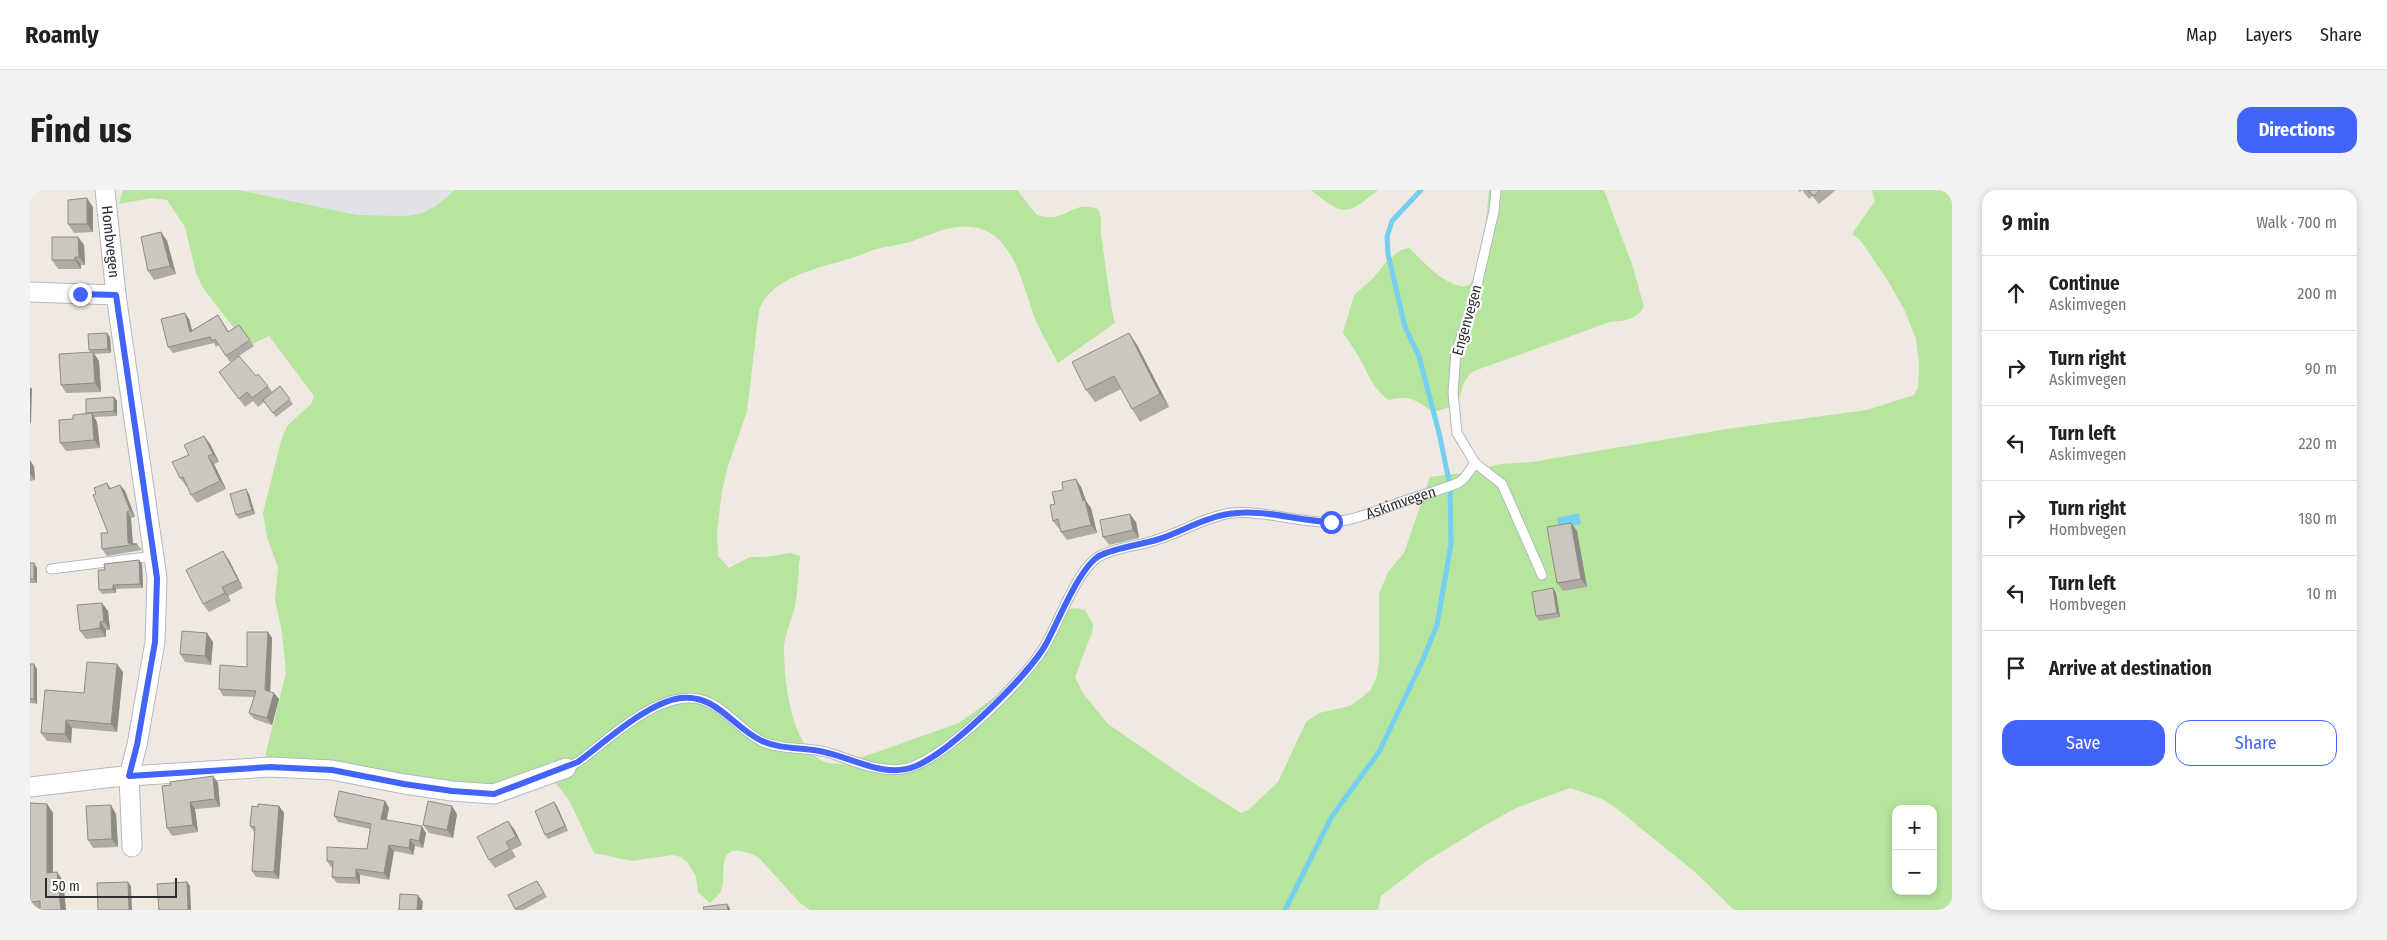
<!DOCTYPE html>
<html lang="en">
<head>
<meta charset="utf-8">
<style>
	:root { --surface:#fff; --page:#f2f2f2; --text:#202124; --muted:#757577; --line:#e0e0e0; --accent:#4264fb }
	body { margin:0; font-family:"Fira Sans Condensed",sans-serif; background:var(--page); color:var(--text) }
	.controls { position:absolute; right:15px; bottom:15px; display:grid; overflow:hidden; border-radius:10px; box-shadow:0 2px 8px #0003 }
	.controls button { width:45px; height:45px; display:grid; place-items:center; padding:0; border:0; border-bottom:1px solid var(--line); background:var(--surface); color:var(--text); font:25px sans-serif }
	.scale { position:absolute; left:15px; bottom:12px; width:132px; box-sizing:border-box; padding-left:5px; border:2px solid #2e2e2e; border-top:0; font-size:14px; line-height:18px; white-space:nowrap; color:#2e2e2e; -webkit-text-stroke:4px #fff; paint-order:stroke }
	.stop { position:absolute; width:15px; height:15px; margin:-11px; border:4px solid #4264fb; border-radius:50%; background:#fff }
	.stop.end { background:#4264fb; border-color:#fff; box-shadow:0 1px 5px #0008 }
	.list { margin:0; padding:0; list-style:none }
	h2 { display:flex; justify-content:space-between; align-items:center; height:65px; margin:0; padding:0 20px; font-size:21px }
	h2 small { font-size:16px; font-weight:400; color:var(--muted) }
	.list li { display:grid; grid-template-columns:32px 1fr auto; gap:15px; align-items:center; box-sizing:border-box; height:75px; padding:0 20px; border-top:1px solid var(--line) }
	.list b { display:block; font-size:19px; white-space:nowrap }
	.list p { margin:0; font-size:16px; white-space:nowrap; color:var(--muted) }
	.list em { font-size:16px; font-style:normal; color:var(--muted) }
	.actions { display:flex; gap:10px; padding:15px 20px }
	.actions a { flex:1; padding:11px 0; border:1px solid var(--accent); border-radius:15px; text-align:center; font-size:18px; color:var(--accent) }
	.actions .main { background:var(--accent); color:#fff }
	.icon { flex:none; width:28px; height:28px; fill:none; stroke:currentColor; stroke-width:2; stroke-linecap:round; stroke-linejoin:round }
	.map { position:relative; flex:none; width:1922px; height:720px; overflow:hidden; border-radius:15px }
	header { display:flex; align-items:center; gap:30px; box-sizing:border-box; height:70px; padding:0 25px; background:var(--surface); border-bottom:1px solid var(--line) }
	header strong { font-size:24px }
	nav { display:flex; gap:28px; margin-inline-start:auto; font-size:18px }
	.intro { display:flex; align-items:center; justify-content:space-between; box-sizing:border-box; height:120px; padding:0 30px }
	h1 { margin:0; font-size:35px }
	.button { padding:12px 22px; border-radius:15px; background:var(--accent); color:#fff; font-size:18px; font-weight:700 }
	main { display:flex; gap:30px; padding:0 30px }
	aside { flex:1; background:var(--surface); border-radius:15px; box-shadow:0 2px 8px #0003 }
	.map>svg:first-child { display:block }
	.industrial { fill:#e3e1e8 }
	.green { fill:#b6e59e; fill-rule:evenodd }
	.water { fill:#75cff0 }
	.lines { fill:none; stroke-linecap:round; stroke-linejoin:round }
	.stream { stroke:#75cff0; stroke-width:5 }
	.lane-casing { stroke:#b4b7c1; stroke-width:11 }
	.street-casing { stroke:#b4b7c1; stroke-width:21 }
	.lane { stroke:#fff; stroke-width:9 }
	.street { stroke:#fff; stroke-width:19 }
	.wall { fill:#afaba4 }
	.shaded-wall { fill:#8e8b86 }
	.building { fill:#cbc7bf; stroke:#8e8b86 }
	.route { stroke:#4264fb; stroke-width:6 }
	.labels { text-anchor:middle; stroke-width:4.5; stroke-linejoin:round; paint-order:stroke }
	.street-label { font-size:15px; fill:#2e2e2e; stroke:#fff }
</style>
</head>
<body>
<header>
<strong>Roamly</strong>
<nav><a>Map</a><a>Layers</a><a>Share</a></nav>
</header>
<div class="intro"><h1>Find us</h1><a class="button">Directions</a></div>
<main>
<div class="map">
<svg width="1922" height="720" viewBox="0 0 1922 720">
	<rect width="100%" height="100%" fill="#efe9e1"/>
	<!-- industrial -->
	<path class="industrial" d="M209,0h216l-18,15 -14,8 -17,3 -49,-1z"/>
	<!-- green -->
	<g class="green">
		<path d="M93,0h116l118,25 49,1 17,-3 14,-8 18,-15h562l20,25c5,1 12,3 17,2 18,-4 22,-15 44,-8 5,9 2,16 3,26 5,30 7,59 14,88l-57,40c-7,-13 -14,-25 -20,-38 -13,-28 -17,-66 -42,-88 -4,-4 -17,-10 -24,-10 -22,-3 -42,8 -62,15 -11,3 -23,4 -33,7 -8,2 -15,6 -22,8 -31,10 -83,18 -96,53l-12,101 -19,55 -6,25 -5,41 1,24 11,12 21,-11h16l24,-4 10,3c-2,17 -2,34 -5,50 -3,14 -10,26 -11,41 0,31 6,105 44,116 4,1 10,0 15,1l116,-41 73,-53 11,-12 14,-39 13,-10 8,-1 7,2 8,14 -1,8 -17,45 7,15 26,32 84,58 49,31 7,-3 30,-28 28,-60 13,-9 31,-7 20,-15 7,-15 2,-16v-66l9,-22 16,-19 26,-76 40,-5 30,-8 32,-2 195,-33 140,-19 47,-15 4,-7 1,-24 -3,-25 -12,-30 -16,-28 -27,-40 -9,-7 23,-33 -3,-11h80v720h-218l-39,-38 -79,-64 -14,-9 -32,-11 -54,20 -29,16 -62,38 -44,34 -3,14h-568l-10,-7 -40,-44c-6,-5 -11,-6 -19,-8 -25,-5 -14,27 -20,40 -2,4 -8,9 -11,12l-12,-11 -2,-16 -9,-14 -6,-5 -9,-2 -40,6 -38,-8 -25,-53 -15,-19h-7l-29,16 -15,4 -40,-5 -33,-1 -136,-21 -28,-14v-8l20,-79 -4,-41 -7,-32 3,-32 -11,-31 -4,-24 18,-72 6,-15 24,-22 3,-8 -45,-60 -21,10 -45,-58 -7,-15 -11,-46 -18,-27 -16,-2 -32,6zM1866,619h37v82h-37z"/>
		<path d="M1281,0h67c-33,27 -35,26 -67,0z"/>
		<path d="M1459,0h115l29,77 11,40c-8,13 -20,14 -34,15l-136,49c-22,16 0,33 -42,41 -14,-12 -25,-18 -43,-12 -15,-9 -20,-25 -28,-39 -5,-10 -12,-19 -18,-28l11,-38 18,-16 16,-19 13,-10 8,-2c14,13 31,34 52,38 5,1 10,-2 13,-6 9,-13 13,-71 15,-90z"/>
	</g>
	<!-- water -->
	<path class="water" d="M1549,323l2,11 -22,4 -2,-10z"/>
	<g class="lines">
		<!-- stream -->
		<path class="stream" d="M1255,720l47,-94 47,-64 43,-90 15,-37 14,-81 -1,-58 -10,-49 -21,-81 -14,-29 -17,-73 -1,-17 5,-16 29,-31"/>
		<defs>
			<g id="lane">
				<path d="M1466,0l-2,21 -22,96 -16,45 -3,41 4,40 18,30 27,21 40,91"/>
				<path d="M21,379l103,-13"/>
				<path id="s1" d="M536,578l12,-6c33,-24 91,-83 134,-58 19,10 32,29 51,38 20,8 42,5 63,10 25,7 50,21 77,17 38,-5 123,-90 142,-123 13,-22 33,-79 55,-90 16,-9 39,-10 56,-16 26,-8 49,-23 75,-27 32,-3 64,9 95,9 27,1 61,-16 87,-24 15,-5 31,-9 45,-15 8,-4 12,-14 17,-20"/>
			</g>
			<g id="street">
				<path id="s2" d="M75,0l11,105 41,283 -2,64 -18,103 -8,31 3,71"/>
				<path d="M0,102l86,3"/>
				<path d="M0,597l84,-10 156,-10 62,3 72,14 48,7 42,3 72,-26"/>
			</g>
		</defs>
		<!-- lane casing -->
		<use href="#lane" class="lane-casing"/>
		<!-- street casing -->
		<use href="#street" class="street-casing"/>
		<!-- lane -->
		<use href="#lane" class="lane"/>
		<!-- street -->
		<use href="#street" class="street"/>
	</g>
	<!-- wall -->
	<g class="wall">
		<path d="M1768,0h38l-17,14 -7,-8 -3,3 -7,-9 -2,2z"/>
		<path d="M63,17v25l-19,1 -6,-9z"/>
		<path d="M131,42l6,9 9,33 -22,6 -6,-9z"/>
		<path d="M48,47l6,8 1,20h-4v4h-23l-6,-9z"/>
		<path d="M188,125l11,17 10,-7 15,21 -24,16 -11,-17 -3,2 -2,-4 -41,10 -5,-6 21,-28 3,11z"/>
		<path d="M1099,143l8,12 32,62 -29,15 -8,-13 -11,-20 -26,13 -9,-12z"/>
		<path d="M80,147l1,16 -17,1 5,7 2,31 -35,1 -5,-8 30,-33 -2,-2z"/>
		<path d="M189,182l37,4 12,10 4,6 8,-6 13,18 -17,13 -12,-15 -6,5 -5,-6 -8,6z"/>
		<path d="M84,207l3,4v15l-23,1 3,5 3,26 -34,3 -6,-8 13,-24 14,-5 -1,-1z"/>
		<path d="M174,246l6,8 9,18 -5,2 12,25 -29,14 -6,-8 -4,-9h-1l-6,-8 9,-23z"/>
		<path d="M0,270l4,7 1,13 -5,1z"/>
		<path d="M77,293l4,5 9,-3 5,6 10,26 -4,1 1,25 5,1 5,6 -35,6 -5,-7 6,-16 -12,-39z"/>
		<path d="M1051,297l5,14 5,7 6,25 -30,7 -6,-8 -1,-3h-1l-6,-8z"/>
		<path d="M216,299l3,5 6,20 -16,5 -3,-4z"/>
		<path d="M1106,332l3,16 -30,7 -6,-8z"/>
		<path d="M1541,333l6,8 10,56 -24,4 -6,-8z"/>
		<path d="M109,370l3,4 1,24 -27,1v4l-14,1 -3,-4 6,-20z"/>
		<path d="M199,370l14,28 -15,8 3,5 -22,11 -6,-8z"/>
		<path d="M0,373l7,5v15h-7z"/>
		<path d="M1526,403l4,24 -21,4 -3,-5z"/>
		<path d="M78,421l2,19h-4v7l-20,2 -6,-8z"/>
		<path d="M238,442l4,6 -2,54 9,7 -7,26 -18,-6 -5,-6 5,-16 -31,-1 -4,-7 28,-22z"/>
		<path d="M183,452l-2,23 -26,-3 -5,-8z"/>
		<path d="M0,474h4l3,5v35l-7,-1z"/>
		<path d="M93,482l-6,60 -45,-4 -1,15 -24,-2 -6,-8 43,-40z"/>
		<path d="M183,586l5,7 2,24 -25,2 3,23 -26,4 -5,-8 4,-43z"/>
		<path d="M355,611l4,7 -2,12 39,13 -3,15 -8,-2 -2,9 -19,-4 -5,29 -29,-5v9l-23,-1 -5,-6 1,-10h-2l-4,-6 40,-12 3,-20 -32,-7 -4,-6z"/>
		<path d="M0,613l17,1 6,9v59h4l6,9 3,29h-36z"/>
		<path d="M249,616l5,7 -5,66 -23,-2 -4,-6 3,-38 -5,-7 8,-19z"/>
		<path d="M527,616l11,25 -20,8 -3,-4z"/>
		<path d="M86,624l2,33 -25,1 -5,-8z"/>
		<path d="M427,624l-4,24 -24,-5 -6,-8z"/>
		<path d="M484,639l8,16 -10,5 4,7 -21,11 -6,-8z"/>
		<path d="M507,691l10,16 -24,13h-7l-8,-15z"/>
	</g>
	<!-- shaded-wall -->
	<g class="shaded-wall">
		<path d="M57,8l6,9v25l-6,-8z"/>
		<path d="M131,42l6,9 9,33 -6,-8z"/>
		<path d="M48,47l6,8 1,20 -6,-8z"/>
		<path d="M45,67l6,8v4l-6,-9z"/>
		<path d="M155,123l4,6 5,19 -4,-6z"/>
		<path d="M77,143l3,4 1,16 -3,-4z"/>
		<path d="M1099,143l8,12 32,62 -9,-13z"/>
		<path d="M63,162l6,9 2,31 -6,-9z"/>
		<path d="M0,197l2,2 -1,35 -1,-2z"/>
		<path d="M84,207l3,4v15l-3,-5z"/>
		<path d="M62,223l5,9 3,26 -6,-8z"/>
		<path d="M174,246l6,8 9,18 -6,-8z"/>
		<path d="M178,266l6,8 12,25 -6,-8z"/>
		<path d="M0,270l4,7 1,13 -5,-6z"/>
		<path d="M1046,289l5,8 5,14 5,7 6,25 -6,-8z"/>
		<path d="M90,295l5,6 10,26 -5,-7z"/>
		<path d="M216,299l3,5 6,20 -3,-4z"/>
		<path d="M97,322l4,6 2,26 -5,-1z"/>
		<path d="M1100,324l6,8 3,16 -6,-8z"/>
		<path d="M1541,333l6,8 10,56 -6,-8z"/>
		<path d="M193,361l6,9 14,28 -5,-8z"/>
		<path d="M109,370l3,4 1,24 -3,-4z"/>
		<path d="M4,373l3,5v15l-3,-4z"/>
		<path d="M83,395l3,4v4l-3,-4z"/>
		<path d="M192,397l6,9 3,5 -6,-8z"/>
		<path d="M1523,398l3,5 4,24 -3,-4z"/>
		<path d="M72,413l6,8 2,19 -6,-9z"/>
		<path d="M70,432l6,8v7l-6,-9z"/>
		<path d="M238,442l4,6 -2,59 -5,-7z"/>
		<path d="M177,443l6,9 -2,23 -6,-9z"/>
		<path d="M4,474l3,5v35l-3,-5z"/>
		<path d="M87,474l6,8 -6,60 -6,-8z"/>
		<path d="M244,503l5,6 -7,26 -5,-7z"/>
		<path d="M36,530l6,8 -1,15 -6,-9z"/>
		<path d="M183,586l5,7 2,24 -5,-8z"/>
		<path d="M355,611l4,7 -4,17 -4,-6z"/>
		<path d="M160,612l5,7 3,23 -5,-7z"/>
		<path d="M524,612l3,4 11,25 -3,-5z"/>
		<path d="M17,614l6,9v69l-6,-9z"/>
		<path d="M81,615l5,9 2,33 -6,-8z"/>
		<path d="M249,616l5,7 -5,66 -5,-7z"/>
		<path d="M422,616l5,8 -4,24 -6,-8z"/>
		<path d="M478,631l6,8 8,16 -6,-8z"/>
		<path d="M392,636l4,7 -3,15 -4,-7z"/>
		<path d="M380,649l5,7 -2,9 -4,-7z"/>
		<path d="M359,655l5,6 -5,29 -5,-7z"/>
		<path d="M326,679l4,6v9l-4,-6z"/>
		<path d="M27,682l6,9 3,29h-5z"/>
		<path d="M98,692l3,4 1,24h-3z"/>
		<path d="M157,692l3,4 1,24h-3z"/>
		<path d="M388,705l5,7 -1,8h-5z"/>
		<path d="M697,714l3,4v2h-2z"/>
	</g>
	<!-- building -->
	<g class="building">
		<path d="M1778,0h12l-6,6z"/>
		<path d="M57,8v26h-19v-24z"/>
		<path d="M131,42l9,34 -22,5 -7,-34z"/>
		<path d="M22,47h26l1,20h-4v3h-23z"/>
		<path d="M155,123l5,19 28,-17 10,17 11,-7 11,15 -24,16 -11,-17 -3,2 -2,-4 -42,10 -7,-28z"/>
		<path d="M77,143l1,16 -19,1 -1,-16z"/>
		<path d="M1099,143l31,61 -28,15 -18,-33 -28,14 -14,-28z"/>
		<path d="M63,162l2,31 -34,2 -2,-31z"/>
		<path d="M209,166l17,20 2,-2 10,12 -16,12 -5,-6 -8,7 -20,-27z"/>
		<path d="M250,196l10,13 -17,14 -10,-13z"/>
		<path d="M84,207v14l-28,2v-14z"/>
		<path d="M62,223l2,27 -34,3 -1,-23 14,-1v-4z"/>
		<path d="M174,246l9,18 -5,2 12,25 -29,14 -8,-18 -3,1 -8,-16 17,-7 -5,-10z"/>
		<path d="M1046,289l7,22 2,-1 6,25 -30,7 -3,-13 -5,2 -3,-16 5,-1 -3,-12 11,-2 -1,-8z"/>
		<path d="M77,293l2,6 11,-4 10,25 -3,2 1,31 9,1 -35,5 -1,-16h7l-15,-38 3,-1 -2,-6z"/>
		<path d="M216,299l6,21 -16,5 -6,-21z"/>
		<path d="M1100,324l3,16 -30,7 -3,-17z"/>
		<path d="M1541,333l10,56 -24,4 -10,-56z"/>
		<path d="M193,361l15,29 -16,7 3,6 -22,11 -17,-34z"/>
		<path d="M109,370l1,24 -27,1v4l-14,1 -1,-20h7l-1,-6z"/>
		<rect x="0" y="373" width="4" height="16"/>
		<path d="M1523,398l4,25 -21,3 -4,-24z"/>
		<path d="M72,413l2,18 -4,1v6l-20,3 -3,-26z"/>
		<path d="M152,441l25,2 -2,23 -25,-2z"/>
		<path d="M217,442h21l-3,58 9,3 -7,25 -18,-5 7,-22 -37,-2 1,-24 27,2z"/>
		<path d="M57,472l30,2 -6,60 -45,-4 -1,14 -24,-1 4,-43 39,3z"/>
		<rect x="0" y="474" width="4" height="35"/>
		<path d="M183,586l2,23 -25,3 3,23 -26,3 -5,-42 9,-1 -1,-3z"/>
		<path d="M309,601l46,10 -4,18 41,7 -3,15 -9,-2 -1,9 -20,-3 -5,28 -28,-4v9l-24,-1 1,-16h-6v-14l40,2 4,-25 -37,-8z"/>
		<path d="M398,611l24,5 -5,24 -24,-5z"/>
		<path d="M524,612l11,24 -20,9 -10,-24z"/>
		<path d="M0,613l17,1v69l10,-1 4,38h-21v-9l-10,1z"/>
		<path d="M228,614l21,2 -5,66 -22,-1 3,-44 -5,-1 2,-20 6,1z"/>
		<path d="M81,615l1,34 -24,1 -2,-34z"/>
		<path d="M478,631l8,16 -10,5 4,7 -21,11 -12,-23z"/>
		<path d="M507,691l7,12 -29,16 -7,-14z"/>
		<path d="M98,692l1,28h-31l-1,-27z"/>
		<path d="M157,692l1,28h-29l-2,-26z"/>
		<path d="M370,704l18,1 -1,15h-18z"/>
		<path d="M697,714l1,6h-24l-1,-3z"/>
	</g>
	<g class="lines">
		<!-- route -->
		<path class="route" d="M50,104l36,1 41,283 -2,64 -18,103 -8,31 141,-9 62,3 72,14 48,7 42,3 84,-32c27,-20 70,-60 103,-64 36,-4 52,30 81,43 20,9 41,6 62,11 29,6 61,27 92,14 34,-14 112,-90 130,-122 12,-22 33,-76 53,-88 15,-8 40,-11 57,-16 24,-7 46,-22 72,-26 33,-6 69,7 103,8"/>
	</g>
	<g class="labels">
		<!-- street labels -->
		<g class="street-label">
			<text dy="5" stroke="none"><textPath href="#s2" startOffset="52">Hombvegen</textPath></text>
			<text transform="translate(1437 130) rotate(-74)" y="5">Engenvegen</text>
			<text dy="5" stroke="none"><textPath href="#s1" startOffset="984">Askimvegen</textPath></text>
		</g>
	</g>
</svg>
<div class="controls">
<button>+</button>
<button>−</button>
</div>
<div class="scale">50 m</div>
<div class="stop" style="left:1301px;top:332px"></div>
<div class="stop end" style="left:50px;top:104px"></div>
</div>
<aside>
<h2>9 min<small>Walk · 700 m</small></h2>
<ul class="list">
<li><svg class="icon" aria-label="ahead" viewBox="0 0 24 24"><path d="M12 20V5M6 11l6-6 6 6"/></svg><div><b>Continue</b><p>Askimvegen</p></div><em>200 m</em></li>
<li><svg class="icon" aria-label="right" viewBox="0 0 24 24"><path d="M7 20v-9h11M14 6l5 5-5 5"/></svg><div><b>Turn right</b><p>Askimvegen</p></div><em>90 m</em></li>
<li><svg class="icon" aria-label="left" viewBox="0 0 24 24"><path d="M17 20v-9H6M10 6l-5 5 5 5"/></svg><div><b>Turn left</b><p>Askimvegen</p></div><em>220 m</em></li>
<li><svg class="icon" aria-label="right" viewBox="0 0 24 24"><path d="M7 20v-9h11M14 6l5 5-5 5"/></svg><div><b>Turn right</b><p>Hombvegen</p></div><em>180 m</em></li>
<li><svg class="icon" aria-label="left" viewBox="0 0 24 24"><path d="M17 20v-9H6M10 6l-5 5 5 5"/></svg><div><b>Turn left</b><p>Hombvegen</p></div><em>10 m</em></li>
<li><svg class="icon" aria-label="arrive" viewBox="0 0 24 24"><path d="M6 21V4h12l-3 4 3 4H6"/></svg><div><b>Arrive at destination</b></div></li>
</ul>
<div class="actions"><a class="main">Save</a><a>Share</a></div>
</aside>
</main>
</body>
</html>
